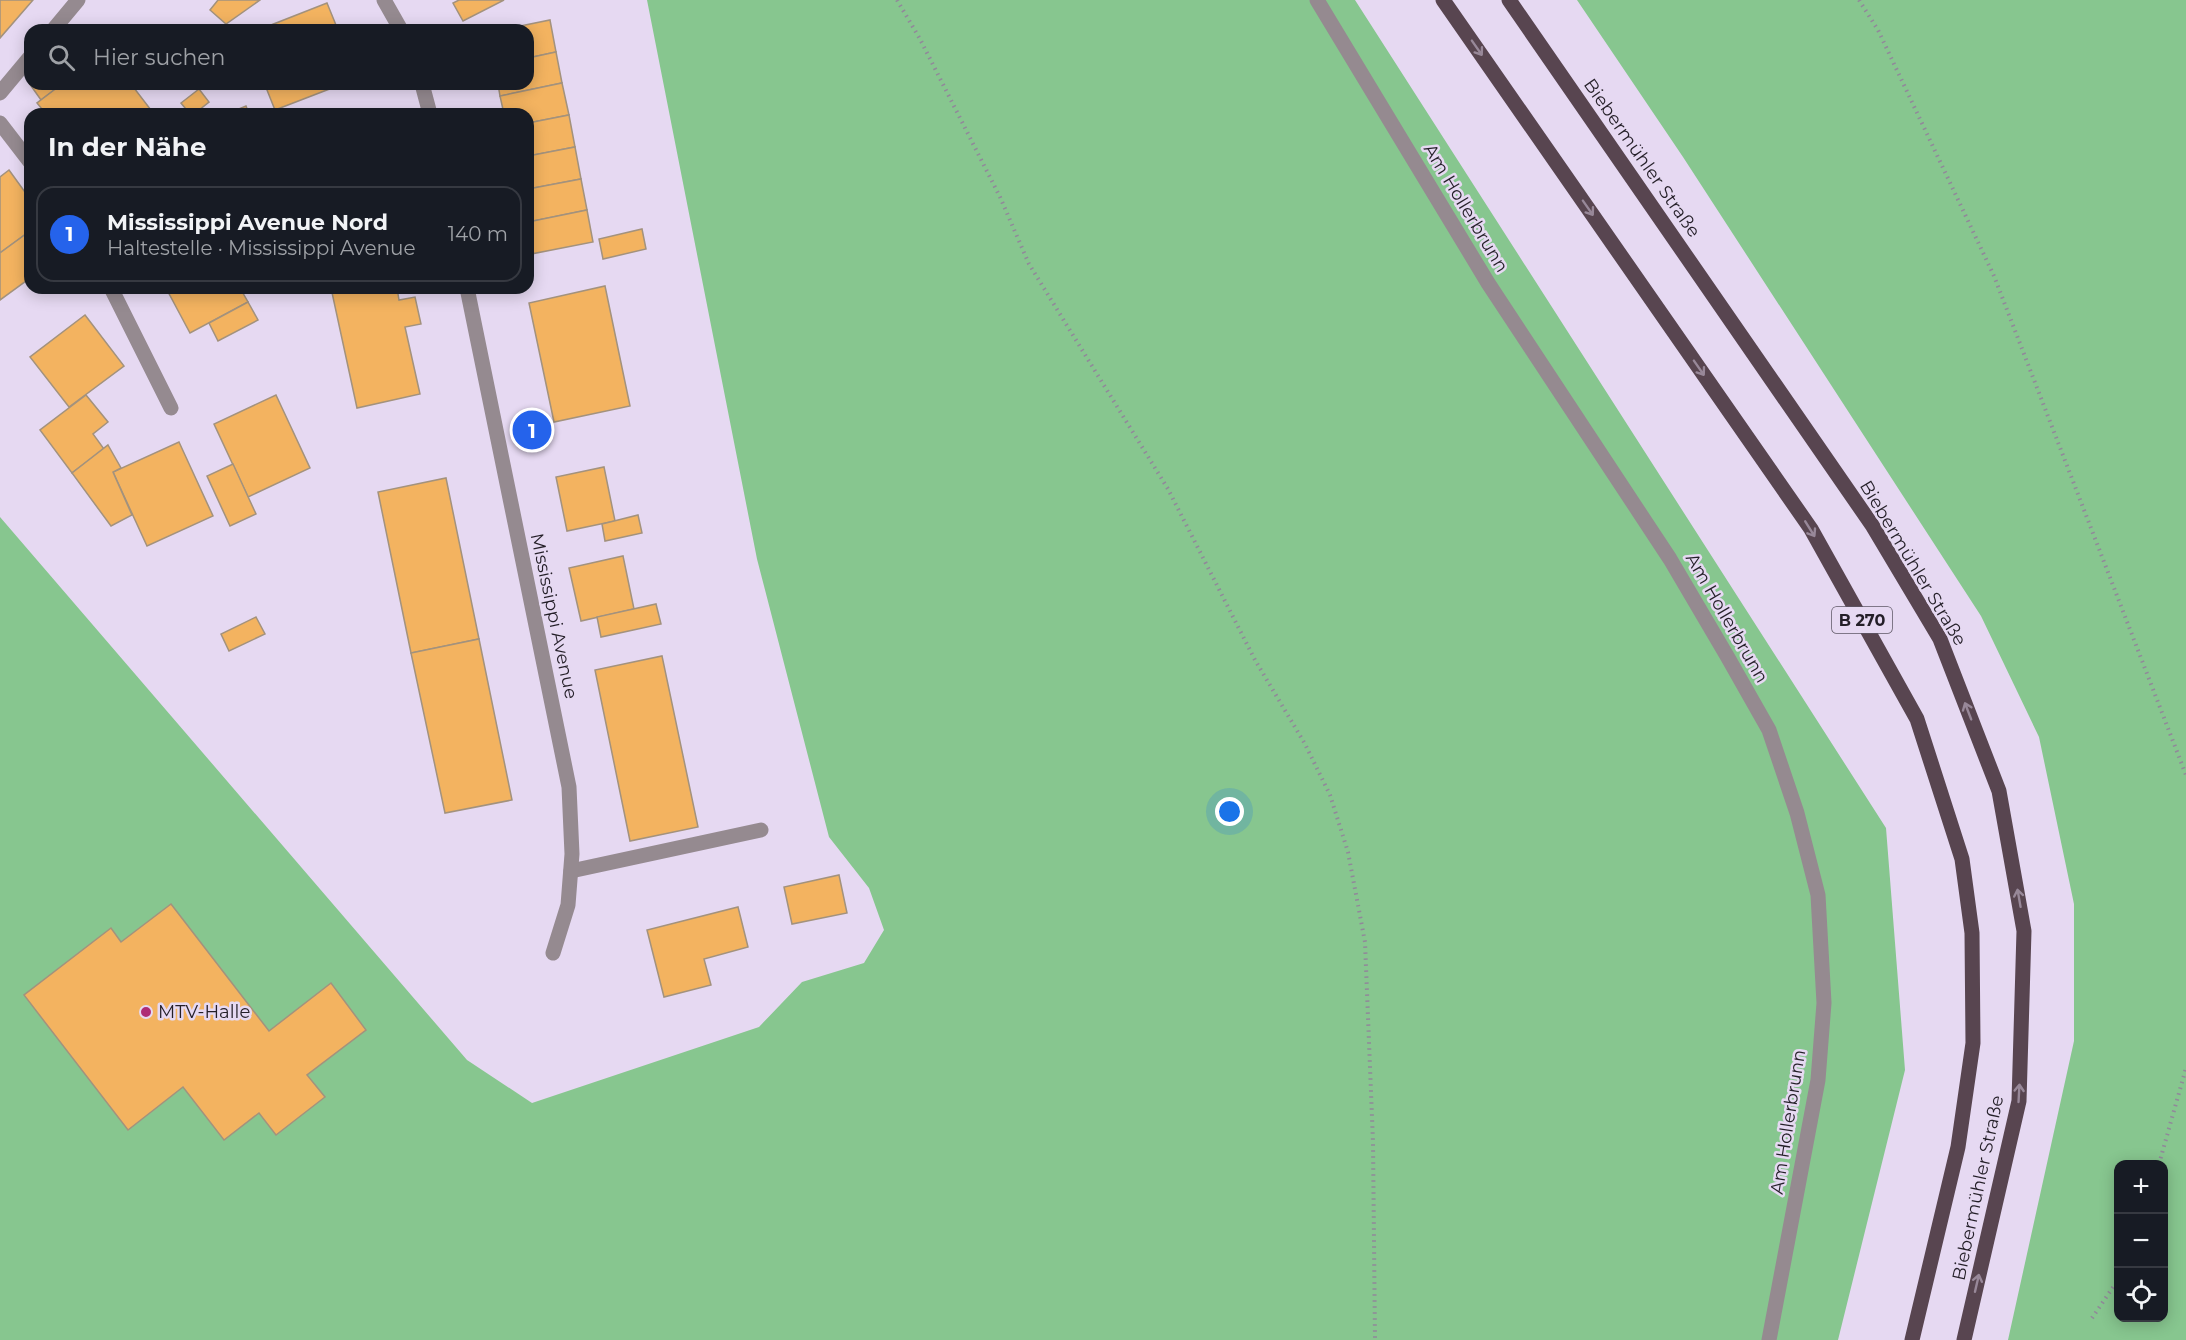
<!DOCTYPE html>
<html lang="de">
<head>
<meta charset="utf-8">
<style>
	:root { --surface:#171b24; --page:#242831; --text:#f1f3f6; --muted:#9ea1a6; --line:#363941; --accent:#2563eb }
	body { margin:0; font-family:Montserrat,sans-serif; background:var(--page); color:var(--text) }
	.controls { position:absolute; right:18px; bottom:18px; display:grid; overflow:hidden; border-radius:12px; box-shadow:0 3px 15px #0003 }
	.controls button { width:54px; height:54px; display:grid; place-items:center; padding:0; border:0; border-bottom:2px solid var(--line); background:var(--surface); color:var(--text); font:30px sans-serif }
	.you { position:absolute; left:1230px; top:812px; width:21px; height:21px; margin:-15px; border:4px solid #fff; border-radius:50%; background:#1a73e8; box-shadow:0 0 0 9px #1a73e833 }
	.badge { display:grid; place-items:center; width:39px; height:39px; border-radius:50%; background:var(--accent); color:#fff; font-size:20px; font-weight:700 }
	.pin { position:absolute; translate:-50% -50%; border:3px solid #fff; box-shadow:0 2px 6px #0006 }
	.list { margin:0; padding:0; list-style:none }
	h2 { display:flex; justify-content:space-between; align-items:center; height:78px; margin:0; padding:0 24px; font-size:26px }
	h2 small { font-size:20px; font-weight:400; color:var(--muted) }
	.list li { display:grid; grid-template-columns:39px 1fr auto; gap:18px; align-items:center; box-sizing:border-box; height:96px; margin:0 12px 12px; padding:0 12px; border:2px solid var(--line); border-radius:18px }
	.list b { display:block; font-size:22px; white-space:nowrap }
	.list p { margin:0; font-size:20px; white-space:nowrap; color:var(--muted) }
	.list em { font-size:20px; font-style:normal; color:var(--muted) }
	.icon { flex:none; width:33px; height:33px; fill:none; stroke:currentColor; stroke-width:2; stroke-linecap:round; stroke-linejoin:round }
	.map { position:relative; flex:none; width:2186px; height:1340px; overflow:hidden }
	.search { position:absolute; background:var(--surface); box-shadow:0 3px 15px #0003; left:24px; top:24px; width:510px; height:66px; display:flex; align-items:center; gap:15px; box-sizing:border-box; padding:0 21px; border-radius:18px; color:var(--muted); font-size:22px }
	.panel { position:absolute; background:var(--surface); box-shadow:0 3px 15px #0003; left:24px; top:108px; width:510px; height:186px; border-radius:18px }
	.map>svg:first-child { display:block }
	.green { fill:#87c68f; fill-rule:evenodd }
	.building { fill:#f3b360; stroke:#a3927d; stroke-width:1.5 }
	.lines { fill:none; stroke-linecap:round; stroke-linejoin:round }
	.path { stroke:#91889a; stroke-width:4; stroke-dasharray:1.5 4.5; stroke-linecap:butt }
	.service { stroke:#958a90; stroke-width:15 }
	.minor { stroke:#958a90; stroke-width:15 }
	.primary { stroke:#584550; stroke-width:15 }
	.oneway { stroke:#988899 }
	.poi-dot { fill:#ae2b75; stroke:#e6d9f2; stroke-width:2 }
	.labels { text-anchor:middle; stroke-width:5; stroke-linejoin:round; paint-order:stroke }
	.shield { fill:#e6d9f2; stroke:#5e5765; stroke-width:1.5 }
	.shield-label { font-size:16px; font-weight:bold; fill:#241f28 }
	.street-label { font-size:18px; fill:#241f28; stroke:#e6d9f2 }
	.poi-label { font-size:18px; fill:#241f28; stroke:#e6d9f2; text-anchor:start }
</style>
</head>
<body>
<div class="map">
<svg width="2186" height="1340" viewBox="0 0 2186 1340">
	<rect width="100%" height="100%" fill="#e6d9f2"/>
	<!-- green -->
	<g class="green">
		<path d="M647,0h708l531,828 19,242 -67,270h-1838v-823l467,543 65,43 227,-76 43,-45 62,-19 20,-33 -15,-42 -40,-51 -72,-278z"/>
		<path d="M1577,0h609v1340h-178l66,-299v-137l-35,-167 -58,-121 -298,-459zM2164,1164v154h-46v-154z"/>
	</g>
	<!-- building -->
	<g class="building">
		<path d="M0,0h33l-33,38z"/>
		<path d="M218,0h42l-34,24 -16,-14z"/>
		<path d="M459,0h45l-41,21 -10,-18z"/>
		<path d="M327,3l11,27h-65l-2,-5z"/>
		<path d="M550,20l6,32 -28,6v-28h-27z"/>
		<path d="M556,52l6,31 -62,13 -2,-12h30v-26z"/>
		<path d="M30,82v2h32l-21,16 -12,-17z"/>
		<path d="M562,83l7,32 -41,8v-9h-24l-4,-18z"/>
		<path d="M62,84h69l23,30h-108l-9,-11z"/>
		<path d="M269,84h61l2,4 -57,22 -10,-25z"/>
		<path d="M199,89l10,13 -15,12h-4l-9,-11z"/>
		<path d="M246,106l3,8h-19l-1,-1z"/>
		<path d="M569,115l6,32 -47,9v-33z"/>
		<path d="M575,147l6,32 -53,10v-33z"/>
		<path d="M9,170l21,29v32l-30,22v-76z"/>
		<path d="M581,179l6,31 -59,12v-33z"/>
		<path d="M587,210l6,32 -62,12 -3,-15v-17z"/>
		<path d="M642,229l4,20 -43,10 -4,-20z"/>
		<path d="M30,231v47l-30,22v-47z"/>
		<path d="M605,286l25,120 -76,16 -25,-119z"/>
		<path d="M166,288h74l8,14 -58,31z"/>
		<path d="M331,288h66l2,12 16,-3 6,27 -16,3 15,67 -63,14z"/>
		<path d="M248,302l10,18 -40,21 -9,-18z"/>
		<path d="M85,315l39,51 -55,41 -39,-50z"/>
		<path d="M86,395l22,27 -15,12 11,15 -32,24 -32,-43z"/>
		<path d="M276,395l34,73 -62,29 -34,-73z"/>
		<path d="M179,442l34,74 -66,30 -34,-74z"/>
		<path d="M108,445l13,23 -8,4 19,43 -21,11 -39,-53z"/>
		<path d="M233,464l23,50 -26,12 -23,-50z"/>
		<path d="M604,467l11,54 -48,10 -11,-54z"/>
		<path d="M446,478l33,161 -68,14 -33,-161z"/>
		<path d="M638,515l4,18 -37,8 -3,-17z"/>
		<path d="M623,556l11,53 -53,12 -12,-53z"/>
		<path d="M656,604l5,20 -60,13 -4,-20z"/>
		<path d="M256,617l9,17 -36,17 -8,-17z"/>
		<path d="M479,639l33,161 -67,13 -34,-160z"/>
		<path d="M662,656l36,171 -68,14 -35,-171z"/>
		<path d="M839,875l8,38 -55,11 -8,-37z"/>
		<path d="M171,904l98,127 62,-48 35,47 -59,45 18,22 -49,38 -17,-22 -35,27 -41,-53 -55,43 -104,-135 87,-67 10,14z"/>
		<path d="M738,907l10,40 -44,12 7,26 -47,12 -17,-67z"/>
	</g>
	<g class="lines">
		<!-- path -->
		<g class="path">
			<path d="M897,0l23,39 80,158 29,67 139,225 87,171 50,84 25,51 18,57 17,90 8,200 2,198"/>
			<path d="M1859,0l19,30 116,246 192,499"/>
			<path d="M2159,1164l27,-96"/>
			<path d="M2092,1318l26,-38"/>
		</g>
		<!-- service -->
		<g class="service">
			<path d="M1317,0l171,283 182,276 57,97 42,74 28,83 21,82 6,108 -6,77 -49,260"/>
			<path d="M571,871l190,-41"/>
		</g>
		<!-- minor -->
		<g class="minor">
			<path d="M384,0l17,30"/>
			<path d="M53,30l25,-30"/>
			<path d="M422,84l8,30"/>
			<path d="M0,93l30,-36"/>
			<path d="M0,123l30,39"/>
			<path d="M111,288l60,120"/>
			<path d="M467,288l102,499 3,67 -4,51 -15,48"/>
		</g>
		<!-- primary -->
		<g class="primary">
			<path d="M1443,0l368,529 106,190 45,140 10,74 1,110 -15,104 -46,193"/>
			<path d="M1509,0l363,525 68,114 59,152 25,140 -5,170 -55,239"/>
		</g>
	</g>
	<!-- one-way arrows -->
	<defs><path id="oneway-shaft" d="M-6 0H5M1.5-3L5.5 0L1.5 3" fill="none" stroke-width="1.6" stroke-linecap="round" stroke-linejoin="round" transform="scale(1.5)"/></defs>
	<g class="oneway">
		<use href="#oneway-shaft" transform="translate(1477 48) rotate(55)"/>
		<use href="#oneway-shaft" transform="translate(1588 208) rotate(55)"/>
		<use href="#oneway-shaft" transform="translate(1699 368) rotate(55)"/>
		<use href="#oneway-shaft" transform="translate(1810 529) rotate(58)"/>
		<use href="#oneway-shaft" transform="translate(1968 711) rotate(-111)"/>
		<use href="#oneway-shaft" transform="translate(2019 898) rotate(-100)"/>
		<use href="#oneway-shaft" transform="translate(2019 1093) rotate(-87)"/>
		<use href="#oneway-shaft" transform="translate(1977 1283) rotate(-77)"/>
	</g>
	<!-- markers -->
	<circle class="poi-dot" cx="146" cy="1012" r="6"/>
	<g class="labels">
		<!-- shield labels -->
		<rect class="shield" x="1832" y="607" width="60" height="26" rx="4.5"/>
		<g class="shield-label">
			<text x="1862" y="626">B 270</text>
		</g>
		<!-- street labels -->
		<g class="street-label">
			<text transform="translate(1642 158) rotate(55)" y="6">Biebermühler Straße</text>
			<text transform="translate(1466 208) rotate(59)" y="6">Am Hollerbrunn</text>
			<text transform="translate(1913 563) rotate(59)" y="6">Biebermühler Straße</text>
			<text transform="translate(554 616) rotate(78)" y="6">Mississippi Avenue</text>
			<text transform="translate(1727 618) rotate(60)" y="6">Am Hollerbrunn</text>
			<text transform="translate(1788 1122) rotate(-81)" y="6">Am Hollerbrunn</text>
			<text transform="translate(1978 1188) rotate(-78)" y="6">Biebermühler Straße</text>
		</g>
		<!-- poi labels -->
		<g class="poi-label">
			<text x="158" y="1018">MTV-Halle</text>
		</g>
	</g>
</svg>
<div class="controls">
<button>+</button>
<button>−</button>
<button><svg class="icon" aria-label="locate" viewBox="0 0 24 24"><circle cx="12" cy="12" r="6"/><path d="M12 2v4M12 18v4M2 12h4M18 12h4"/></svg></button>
</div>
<div class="you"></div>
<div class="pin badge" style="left:532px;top:430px">1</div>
<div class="search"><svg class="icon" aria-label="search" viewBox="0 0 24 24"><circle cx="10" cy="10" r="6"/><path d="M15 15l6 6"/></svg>Hier suchen</div>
<section class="panel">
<h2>In der Nähe<small></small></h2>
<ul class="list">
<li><span class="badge">1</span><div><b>Mississippi Avenue Nord</b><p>Haltestelle · Mississippi Avenue</p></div><em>140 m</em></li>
</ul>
</section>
</div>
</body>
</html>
